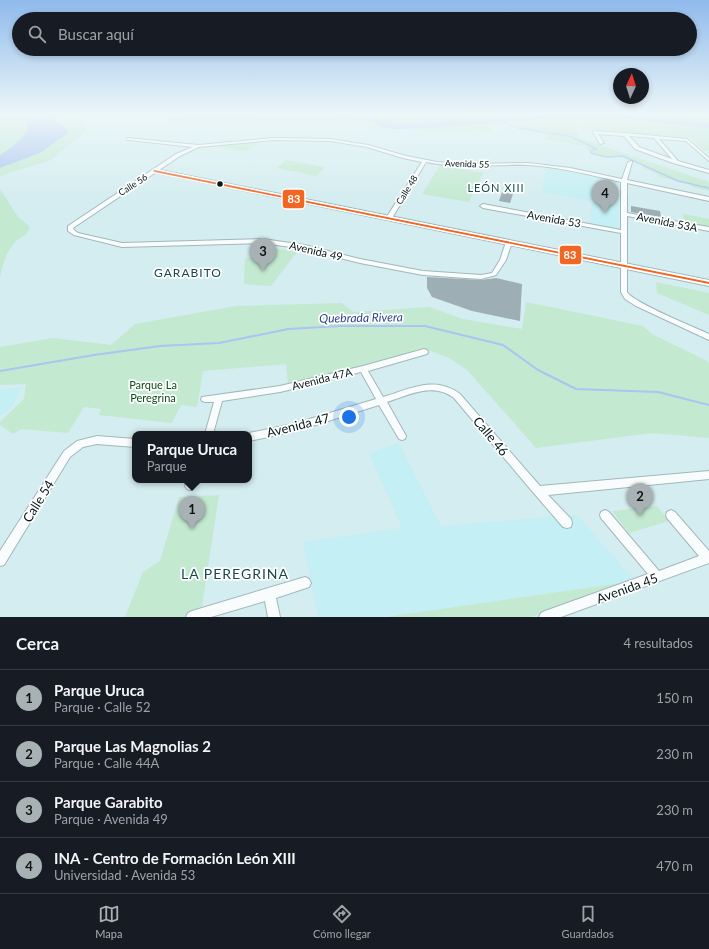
<!DOCTYPE html>
<html lang="es">
<head>
<meta charset="utf-8">
<style>
	:root { --surface:#171b24; --page:#20242c; --text:#f1f3f6; --muted:#9ea1a6; --line:#363941; --accent:#a8b2b5 }
	body { margin:0; font-family:Lato,sans-serif; background:var(--page); color:var(--text) }
	.compass { position:absolute; left:613px; top:68px; width:36px; height:36px; border-radius:50%; background:var(--surface); box-shadow:0 2px 6px #0003; rotate:4deg }
	.you { position:absolute; left:349px; top:417px; width:14px; height:14px; margin:-10px; border:3px solid #fff; border-radius:50%; background:#1a73e8; box-shadow:0 0 0 6px #1a73e833 }
	.badge { display:grid; place-items:center; width:26px; height:26px; border-radius:50%; background:var(--accent); color:#111; font-size:13px; font-weight:700 }
	.pin { position:absolute; translate:-50% -33px; filter:drop-shadow(0 1px 2px #0008) }
	.pin::after { content:''; position:absolute; top:21px; width:14px; height:12px; background:inherit; clip-path:polygon(0 0,100% 0,50% 100%) }
	.popup { position:absolute; left:132px; top:431px; width:120px; height:52px; box-sizing:border-box; display:grid; place-content:center; border-radius:8px; background:var(--surface); filter:drop-shadow(0 1px 3px #0005); font-size:13px; white-space:nowrap; color:var(--muted) }
	.popup b { font-size:15px; color:var(--text) }
	.popup::after { content:''; position:absolute; left:50%; top:100%; margin-left:-8px; border:8px solid transparent; border-top-color:var(--surface) }
	.list { margin:0; padding:0; list-style:none }
	h2 { display:flex; justify-content:space-between; align-items:center; height:52px; margin:0; padding:0 16px; font-size:17px }
	h2 small { font-size:13px; font-weight:400; color:var(--muted) }
	.list li { display:grid; grid-template-columns:26px 1fr auto; gap:12px; align-items:center; box-sizing:border-box; height:56px; padding:0 16px; border-top:1px solid var(--line) }
	.list b { display:block; font-size:15px; white-space:nowrap }
	.list p { margin:0; font-size:13px; white-space:nowrap; color:var(--muted) }
	.list em { font-size:13px; font-style:normal; color:var(--muted) }
	.icon { flex:none; width:22px; height:22px; fill:none; stroke:currentColor; stroke-width:2; stroke-linecap:round; stroke-linejoin:round }
	.map { position:relative; flex:none; width:709px; height:617px; overflow:hidden }
	.search { position:absolute; background:var(--surface); box-shadow:0 2px 6px #0003; left:12px; right:12px; top:12px; height:44px; display:flex; align-items:center; gap:10px; box-sizing:border-box; padding:0 14px; border-radius:22px; color:var(--muted); font-size:15px }
	.sheet { height:276px; background:var(--surface) }
	nav { display:flex; justify-content:space-around; align-items:center; box-sizing:border-box; height:56px; border-top:1px solid var(--line); background:var(--surface); font-size:11px; color:var(--muted) }
	nav a { display:grid; justify-items:center; gap:2px }
	nav .on { color:var(--accent) }
	.map>svg:first-child { display:block }
	.built { fill:#c4eff4 }
	.green { fill:#c3e9d1 }
	.water { fill:#acc4f1 }
	.lines { fill:none; stroke-linecap:round; stroke-linejoin:round }
	.stream-far1 { stroke:#acc4f1; stroke-width:1.5 }
	.stream { stroke:#acc4f1; stroke-width:2 }
	.river { fill:#acc4f1; fill-rule:evenodd }
	.building { fill:#9daeb4 }
	.street-casing { stroke:#a3b7b9; stroke-width:2 }
	.secondary-casing { stroke:#a3b7b9; stroke-width:2 }
	.street { fill:#f9fcfd; fill-rule:evenodd }
	.secondary { fill:#f9fcfd; fill-rule:evenodd }
	.bus-1-casing { stroke:#fff; stroke-width:3 }
	.bus-1 { fill:#f26522; fill-rule:evenodd }
	.bus-dot { fill:#06181a; stroke:#fff; stroke-width:1.5 }
	.labels { text-anchor:middle; stroke-width:3.5; stroke-linejoin:round; paint-order:stroke }
	.far-street-label { font-size:9px; fill:#06181a; stroke:#fff }
	.far-quarter-label { font-size:11px; letter-spacing:1px; fill:#1b484e; stroke:#fff }
	.street-label { font-size:11px; fill:#06181a; stroke:#fff }
	.park-label { font-size:11px; fill:#104b19; stroke:#fff }
	.neighbourhood-label { font-size:12px; letter-spacing:1px; fill:#1b484e; stroke:#fff }
	.water-label { font-size:12px; font-style:italic; fill:#2d438c; stroke:#fff }
	.near-street-label { font-size:13px; fill:#06181a; stroke:#fff }
	.near-neighbourhood-label { font-size:14px; letter-spacing:1px; fill:#1b484e; stroke:#fff }
	.line-badge { stroke:#fff; stroke-width:1.5 }
	.badge-label { font-size:11px; text-anchor:middle; font-weight:bold; fill:#fff }
</style>
</head>
<body>
<div class="map">
<svg width="709" height="617" viewBox="0 0 709 617">
	<rect width="100%" height="100%" fill="#d4edf0"/>
	<!-- built -->
	<g class="built">
		<path d="M546,168l72,13 1,48 -28,-5 1,-23 -50,-9z"/>
		<path d="M22,387l-11,21 -11,8v-26z"/>
		<path d="M399,443l42,83 136,-11 58,66 -250,36h-67l-15,-75 99,-14 -33,-75z"/>
	</g>
	<!-- green -->
	<g class="green">
		<path d="M0,114h30c-4,5 -2,10 -3,15 -2,9 -20,22 -27,26z"/>
		<path d="M160,114c20,0 40,3 61,4 28,0 145,-10 160,10l-4,1c-9,-2 -18,-5 -27,-5 -57,-6 -113,5 -170,2l-1,-2 -12,-2z"/>
		<path d="M364,114h172l-126,9 -24,-3z"/>
		<path d="M626,114h83v9z"/>
		<path d="M71,117l14,4 1,10 -35,29 -51,16v-8l40,-15 26,-27 -4,-2z"/>
		<path d="M608,117l101,11v23h-5l-13,-13 -115,-11 3,11 130,44v9l-17,-4 -4,-4 -29,-6 -4,-5 -12,-4 1,-4 -28,-8 -13,2 -13,-5 -4,-7 -41,-7 1,-5c-14,-3 -43,-14 -54,-7l-2,5 -5,1 -8,-4 -20,4 -25,-1 -18,-4 147,-10z"/>
		<path d="M261,141l-15,11 -36,-6z"/>
		<path d="M286,160l39,7 -9,9 -39,-8z"/>
		<path d="M440,165l43,8 -14,29 -47,-8z"/>
		<path d="M0,189l18,28 12,10c-6,13 -11,9 -17,18 -8,9 -11,21 -13,33z"/>
		<path d="M683,214l26,5v9l-25,-4z"/>
		<path d="M257,245l40,7 -26,34 -27,-2 1,-26 13,-1z"/>
		<path d="M656,282l53,11v22l-52,-22z"/>
		<path d="M526,302l117,24 9,8 57,28v76l-57,-5 -116,15 -69,-78 -18,-12 -27,-10 -53,17 -81,20 -2,-21 -83,7 -6,36 -16,-2 -9,18 -73,-8 2,-6 -17,-2 -16,26 -46,-4 -9,5 -13,-9v-3l24,-23 2,-15 -26,1v-38l53,-9 58,7 24,-21 101,-18 106,-3 11,9 76,-5 34,12 59,10z"/>
		<path d="M219,495l-17,111 -18,11h-59l18,-45 17,-11 19,-64z"/>
		<path d="M657,506l12,15 -40,12 -17,-22z"/>
		<path d="M635,581l-104,36h-146z"/>
	</g>
	<!-- water -->
	<g class="water">
		<path d="M30,114h31l-8,6 9,4 6,6 -1,4 -27,19 -40,15v-13c7,-4 25,-17 27,-26 1,-5 -1,-10 3,-15z"/>
		<path d="M168,114h196l37,9 135,-9h90l83,9v5l-101,-11 -47,1 -136,10 -30,1 -14,-2 -7,-5 -45,-6 -28,-1 -80,3z"/>
	</g>
	<g class="lines">
		<!-- stream-far1 -->
		<path class="stream-far1" d="M499,121l19,7 51,8 28,13 -5,1 -1,3 16,4 16,-1 55,25 31,7"/>
		<!-- stream -->
		<path class="stream" d="M0,371l94,-16 66,-9 59,-3 69,-14 52,-3h85l78,19 35,25 38,19 82,3 51,13"/>
		<!-- river -->
		<path class="river" d="M179,114l63,1 3,2 -3,2 -55,-1z"/>
	</g>
	<!-- building -->
	<g class="building">
		<path d="M502,192l11,2 -3,9 -11,-2z"/>
		<path d="M631,206l29,5 1,6 -30,-5z"/>
		<path d="M427,277l54,3 15,-2 26,6 -2,37 -48,-10 -40,-14 -5,-9z"/>
	</g>
	<g class="lines">
		<defs>
			<g id="street">
				<path d="M593,131l32,2 62,6 22,19v3l-23,-20 -27,-2 19,22 31,9v3l-36,-10 -38,-14 -11,-13 -26,-2 6,9 -4,1 -7,-12zM629,136l25,2 18,21 -33,-12z"/>
				<path d="M127,138l71,7 76,-7 56,1 38,6 38,11 31,6 24,2 67,-1 42,5 52,11 6,-17 4,-1v1l-5,18 82,17v4l-82,-18v30l82,14v4l-82,-15v76c7,11 67,35 82,42v6l-73,-34 -11,-7 -4,-7v-59l-138,-25 -3,-2 3,-2 138,26v-48c-30,-7 -62,-15 -93,-17 -34,-1 -68,4 -102,-3l-34,56 -3,2 -3,-2 36,-56 -19,-4 -36,-11 -37,-6 -56,-1 -75,7 -19,9 -107,72 1,2 4,3 44,10 141,-4 41,6 56,14 63,12 58,4 11,-2 8,-13 6,-18 1,-1h4l1,1 -6,18 -10,15 -15,4 -58,-4 -63,-12 -56,-14 -41,-6 -141,4 -48,-12 -6,-4v-5l108,-72 17,-7 -64,-7h-2z"/>
				<path d="M424,349l3,1 1,2 -1,2 -59,17 15,26c27,-8 52,-22 77,-3l80,92 169,-15v8l-161,16 23,24 1,4 -1,4 -4,1 -4,-1 -37,-43 -72,-86c-22,-16 -44,-3 -67,4l19,34 -1,3 -3,1 -3,-1 -20,-34 -86,27 -44,9v-7h-2l2,-1 44,-9 83,-25 -15,-27 -81,20 -58,9 -9,33h-8l9,-32h-9l-3,-1 -1,-2 1,-2 78,-11 83,-20z"/>
				<path d="M97,436l38,3v8l-38,-3 -14,3 -13,10 -66,108 -4,1v-15l64,-100 13,-10z"/>
				<path d="M187,480h10l-4,9 -3,1 -3,-1 -2,-3z"/>
				<path d="M605,510l4,2 50,59 40,-15 -32,-38 -1,-3 1,-3 4,-2 4,2 34,39v12l-148,54h-22l2,-4 4,-2 103,-37 -47,-56 -1,-3 1,-3z"/>
				<path d="M305,577l4,2 2,4 -2,4 -33,11 4,19h-12l-3,-16 -54,16h-25l2,-4 4,-2z"/>
			</g>
			<path id="secondary" d="M155,169l554,111v6l-556,-114v-2z"/>
		</defs>
		<!-- street casing -->
		<use href="#street" class="street-casing"/>
		<!-- secondary casing -->
		<use href="#secondary" class="secondary-casing"/>
		<!-- street -->
		<use href="#street" class="street"/>
		<!-- secondary -->
		<use href="#secondary" class="secondary"/>
		<defs>
			<path id="bus-1" d="M154,170l555,112v2l-554,-112 -2,-1z"/>
		</defs>
		<!-- bus-1 casing -->
		<use href="#bus-1" class="bus-1-casing"/>
		<!-- bus-1 -->
		<use href="#bus-1" class="bus-1"/>
	</g>
	<!-- sky -->
	<linearGradient id="sky" x2="0" y2="1"><stop stop-color="#90baec"/><stop offset="0.57" stop-color="#ecf7f8"/><stop offset="1" stop-color="#ecf7f8" stop-opacity="0"/></linearGradient>
	<rect width="709" height="201" fill="url(#sky)"/>
	<!-- markers -->
	<circle class="bus-dot" cx="220" cy="184" r="3.5"/>
	<g class="labels">
		<!-- far-street labels -->
		<g class="far-street-label">
			<text transform="translate(467 164) rotate(2)" y="3">Avenida 55</text>
			<text transform="translate(133 185) rotate(-33)" y="3">Calle 56</text>
			<text transform="translate(407 190) rotate(-58)" y="3">Calle 48</text>
		</g>
		<!-- far-quarter labels -->
		<g class="far-quarter-label">
			<text x="496" y="192">LEÓN XIII</text>
		</g>
		<!-- street labels -->
		<g class="street-label">
			<text transform="translate(554 219) rotate(10)" y="4">Avenida 53</text>
			<text transform="translate(667 222) rotate(11)" y="4">Avenida 53A</text>
			<text transform="translate(316 251) rotate(13)" y="4">Avenida 49</text>
			<text transform="translate(322 379) rotate(-14)" y="4">Avenida 47A</text>
		</g>
		<!-- park labels -->
		<g class="park-label">
			<text x="153" y="389">Parque La<tspan x="153" dy="13">Peregrina</tspan></text>
		</g>
		<!-- neighbourhood labels -->
		<g class="neighbourhood-label">
			<text x="188" y="277">GARABITO</text>
		</g>
		<!-- water labels -->
		<g class="water-label">
			<text transform="translate(361 318) rotate(-1)" y="4">Quebrada Rivera</text>
		</g>
		<!-- near-street labels -->
		<g class="near-street-label">
			<text transform="translate(298 425) rotate(-14)" y="5">Avenida 47</text>
			<text transform="translate(491 436) rotate(50)" y="5">Calle 46</text>
			<text transform="translate(38 501) rotate(-58)" y="5">Calle 54</text>
			<text transform="translate(627 588) rotate(-20)" y="5">Avenida 45</text>
		</g>
		<!-- near-neighbourhood labels -->
		<g class="near-neighbourhood-label">
			<text x="235" y="579">LA PEREGRINA</text>
		</g>
	</g>
	<g class="line-badge">
		<rect x="282" y="189" width="23" height="20" rx="4" fill="#f26522"/>
		<rect x="559" y="245" width="23" height="20" rx="4" fill="#f26522"/>
	</g>
	<g class="badge-label">
		<text x="294" y="203">83</text>
		<text x="570" y="259">83</text>
	</g>
</svg>
<svg class="compass" viewBox="-18 -18 36 36"><path d="M0-13l5 13h-10z" fill="#e53935"/><path d="M0 13l5-13h-10z" fill="#9ea1a6"/></svg>
<div class="you"></div>
<div class="pin badge" style="left:192px;top:529px">1</div>
<div class="popup"><b>Parque Uruca</b>Parque</div>
<div class="pin badge" style="left:640px;top:516px">2</div>
<div class="pin badge" style="left:263px;top:271px">3</div>
<div class="pin badge" style="left:605px;top:213px">4</div>
<div class="search"><svg class="icon" aria-label="search" viewBox="0 0 24 24"><circle cx="10" cy="10" r="6"/><path d="M15 15l6 6"/></svg>Buscar aquí</div>
</div>
<section class="sheet">
<h2>Cerca<small>4 resultados</small></h2>
<ul class="list">
<li><span class="badge">1</span><div><b>Parque Uruca</b><p>Parque · Calle 52</p></div><em>150 m</em></li>
<li><span class="badge">2</span><div><b>Parque Las Magnolias 2</b><p>Parque · Calle 44A</p></div><em>230 m</em></li>
<li><span class="badge">3</span><div><b>Parque Garabito</b><p>Parque · Avenida 49</p></div><em>230 m</em></li>
<li><span class="badge">4</span><div><b>INA - Centro de Formación León XIII</b><p>Universidad · Avenida 53</p></div><em>470 m</em></li>
</ul>
</section>
<nav>
<a class="on"><svg class="icon" aria-label="map" viewBox="0 0 24 24"><path d="M3 6l6-2 6 2 6-2v14l-6 2-6-2-6 2zM9 4v14M15 6v14"/></svg>Mapa</a>
<a><svg class="icon" aria-label="directions" viewBox="0 0 24 24"><path d="M12 3l9 9-9 9-9-9zM9 14v-3h6M13 9l2 2-2 2"/></svg>Cómo llegar</a>
<a><svg class="icon" aria-label="saved" viewBox="0 0 24 24"><path d="M7 4h10v16l-5-4-5 4z"/></svg>Guardados</a>
</nav>
</body>
</html>
